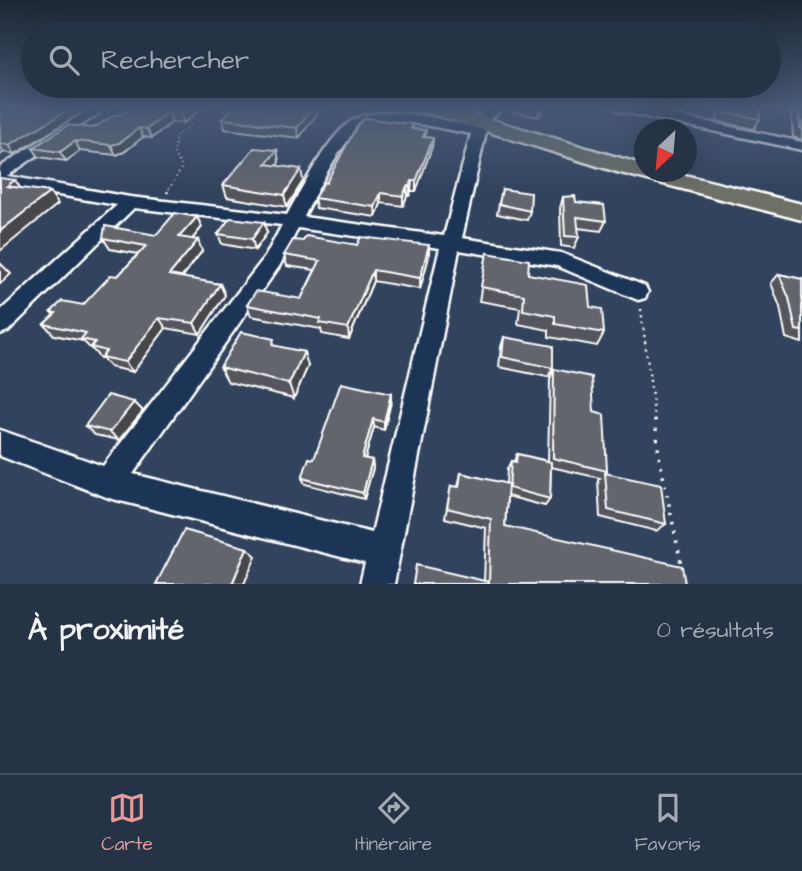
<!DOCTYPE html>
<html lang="fr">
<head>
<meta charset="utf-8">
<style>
	:root { --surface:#263246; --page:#323e51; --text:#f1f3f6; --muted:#a4aab3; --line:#424d5f; --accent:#e69b98 }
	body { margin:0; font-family:"Architects Daughter",sans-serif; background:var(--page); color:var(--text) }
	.compass { position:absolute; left:634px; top:119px; width:63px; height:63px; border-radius:50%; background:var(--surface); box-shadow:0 7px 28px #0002; rotate:206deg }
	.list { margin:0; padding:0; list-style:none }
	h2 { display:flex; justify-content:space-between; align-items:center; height:91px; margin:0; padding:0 28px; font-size:30px }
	h2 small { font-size:23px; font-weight:400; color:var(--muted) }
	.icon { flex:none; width:38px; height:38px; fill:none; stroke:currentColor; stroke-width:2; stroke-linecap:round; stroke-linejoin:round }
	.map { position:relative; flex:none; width:802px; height:584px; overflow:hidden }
	.search { position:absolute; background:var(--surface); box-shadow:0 7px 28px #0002; left:21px; right:21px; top:21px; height:77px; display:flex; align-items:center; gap:18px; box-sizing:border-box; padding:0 24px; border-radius:38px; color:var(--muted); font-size:26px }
	.sheet { height:189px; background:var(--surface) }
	nav { display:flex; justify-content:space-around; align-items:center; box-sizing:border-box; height:98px; border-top:2px solid var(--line); background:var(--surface); font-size:19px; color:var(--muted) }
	nav a { display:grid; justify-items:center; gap:4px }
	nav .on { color:var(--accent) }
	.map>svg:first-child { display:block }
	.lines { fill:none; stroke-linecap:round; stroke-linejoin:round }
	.street-casing { stroke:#fff; stroke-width:5 }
	.primary-casing { stroke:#fff; stroke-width:5 }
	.path-far2 { stroke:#fff; stroke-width:2; stroke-dasharray:1 3.5; stroke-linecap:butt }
	.path-far1 { stroke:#fff; stroke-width:2.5; stroke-dasharray:2 4.5; stroke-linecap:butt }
	.path { stroke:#fff; stroke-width:3.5; stroke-dasharray:2.5 7; stroke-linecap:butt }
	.street { fill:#1d3557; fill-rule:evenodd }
	.primary { fill:#6c7065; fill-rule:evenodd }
	.wall { fill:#54575d; stroke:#fff; stroke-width:2 }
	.shaded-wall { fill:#45474c; stroke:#fff; stroke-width:2 }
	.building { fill:#62656c; stroke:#fff; stroke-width:2 }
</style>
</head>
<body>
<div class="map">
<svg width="802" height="584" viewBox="0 0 802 584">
	<rect width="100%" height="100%" fill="#32435d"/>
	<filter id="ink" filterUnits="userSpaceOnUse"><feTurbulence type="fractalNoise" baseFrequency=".0143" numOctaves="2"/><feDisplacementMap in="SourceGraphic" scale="14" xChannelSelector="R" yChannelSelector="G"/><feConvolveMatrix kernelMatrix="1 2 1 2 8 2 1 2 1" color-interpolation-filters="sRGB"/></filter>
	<g filter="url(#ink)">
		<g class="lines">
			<defs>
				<g id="street">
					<path d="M92,107h16l-101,69 123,21 157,18c15,-26 43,-85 70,-97 29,-13 84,1 114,8 4,-14 21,-19 34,-19l-21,17 2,8 -24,106 99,15 84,33 3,6 -3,6 -7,2 -81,-34 -98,-16 -65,334h-34l5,-21 -256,-65 -109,-42v-26l103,36 162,-209 17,-32 -148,-17 -126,123 -8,3v-23l117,-106 -117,-20v-18zM387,122l33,2 51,10 -27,102 -140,-19c13,-26 36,-77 61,-92 7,-3 15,-3 22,-3zM298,228l142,20 -68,285 -239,-59 147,-209z"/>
					<path d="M613,107h24l165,35v8l-183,-39z"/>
				</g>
				<path id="primary" d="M419,107h30l195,58v7h28l130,32v16l-185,-48 -195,-61z"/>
			</defs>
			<!-- street casing -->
			<use href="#street" class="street-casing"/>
			<!-- primary casing -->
			<use href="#primary" class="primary-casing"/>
			<!-- path-far2 -->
			<path class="path-far2" d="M169,189l13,-22 -8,-13 2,-18 17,-13"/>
			<!-- path-far1 -->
			<g class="path-far1">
				<path d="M167,193l3,-6"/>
				<path d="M641,309l14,112"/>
			</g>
			<!-- path -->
			<path class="path" d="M655,419l4,37 23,112"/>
			<!-- street -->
			<use href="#street" class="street"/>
			<!-- primary -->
			<use href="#primary" class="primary"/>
		</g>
		<!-- wall -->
		<g class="wall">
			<path d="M0,107h91l-76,47 -11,-2 -4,3z"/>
			<path d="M234,107h88l-23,31 -74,-9 -3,-10z"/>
			<path d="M506,107h39l-7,10 -32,-7z"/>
			<path d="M719,107h41v12l-6,10 -37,-8z"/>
			<path d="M794,107h8v33l-9,-3 -2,-26z"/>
			<path d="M200,109l-16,14 -12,-1 -20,16 -9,-1 -19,15 -8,3 -36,-4 -14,10 -27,-4 -6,-9 60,-20 27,-13z"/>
			<path d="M413,124v5l13,1 -1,7 8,1 -1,9 -16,44h-5l-2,5h-2l-4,10 -22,-3 -5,14 -60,-9 -2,-10 12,-15z"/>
			<path d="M277,150l2,12 -3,4 27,15 -16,26 -60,-10 -4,-12z"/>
			<path d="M502,189l28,22 -3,9 -30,-6z"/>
			<path d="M563,197l13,5 30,19 -5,10 -23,-3 1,9 -5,11 -13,-2 -1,-38z"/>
			<path d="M197,217l5,10 -10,12 10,12 -20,27 38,6 5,11 -25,39 -34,-6 -33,44 -23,-5 -8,-9h-2l-7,-8 -2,-1 -8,-8 -29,-6 -10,-11 10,-9 -3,-3 32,-7 35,-29 20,-22 -28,-5 -7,-11 53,-3z"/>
			<path d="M267,233l-12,17 -33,-6 -4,-10z"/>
			<path d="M303,241l54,4h72v11l-9,33 -47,-8 -24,58 -27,-5 -1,-5 -70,-13 -4,-11 54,-6 14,-29 -28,-4 -3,-11z"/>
			<path d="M487,253l103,54 14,26 -7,13 -48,-9v-7l-31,-6 2,-16 -41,-7z"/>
			<path d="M779,274l23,5v64l-16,-5 -6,-31 -9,-24z"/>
			<path d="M504,337l49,31 -5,9 -49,-10 2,-20z"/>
			<path d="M277,346l31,20 -14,32 -66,-16 -8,-15z"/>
			<path d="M554,369l40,43 13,59 -1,2 60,51 -10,7 -56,-14 -2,-37 2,-2 -49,-11 -1,32 -5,7 -38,-10 -2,30 180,58h-272l71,-3 2,-53 -41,-10 6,-32 7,1 3,-14 45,11 1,-15 4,-8h3l3,-7 31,7 2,-82z"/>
			<path d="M391,394v8l-7,28 -10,-3 -9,32 7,1 1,8 -9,31 -59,-15 -3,-6 12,-19z"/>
			<path d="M134,402l9,9 -24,29 -24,-5 -10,-9z"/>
		</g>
		<!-- shaded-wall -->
		<g class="shaded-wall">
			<path d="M73,107h18l-76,47 -6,-9z"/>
			<path d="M189,107h10l1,2 -16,14 -3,-9z"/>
			<path d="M313,107h9l-23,31 -2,-10z"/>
			<path d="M541,107h4l-7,10 2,-9z"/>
			<path d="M168,112l4,10 -20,16 -5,-9z"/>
			<path d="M139,128l4,9 -19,15 -8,3 -5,-10z"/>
			<path d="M433,138l-1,9 -16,44v-10z"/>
			<path d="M75,141l5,10 -14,10 -6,-9z"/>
			<path d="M0,146l4,6 -4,3z"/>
			<path d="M277,150l2,12 -10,14 -3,-12z"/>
			<path d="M301,169l2,12 -16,26 -3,-12z"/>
			<path d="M15,180l8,12 -16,-6z"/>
			<path d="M412,181l-1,10 -2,5 1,-10z"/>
			<path d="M407,186v10l-4,10v-10z"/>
			<path d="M50,192l8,12 -58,47v-20z"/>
			<path d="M381,193v10l-5,14 -1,-10z"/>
			<path d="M197,217l5,10 -17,21 -6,-11z"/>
			<path d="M264,222l3,11 -12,17 -3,-11z"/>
			<path d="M198,240l4,11 -27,35 -6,-11z"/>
			<path d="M429,245v11l-9,33v-11z"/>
			<path d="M0,263l11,11 -11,10z"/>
			<path d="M373,270v11l-24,58 -1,-11z"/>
			<path d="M220,284l5,11 -25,39 -6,-11z"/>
			<path d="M159,318l7,10 -33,44 -8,-10z"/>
			<path d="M304,352l4,14 -14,32 -5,-14z"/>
			<path d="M391,394v8l-7,28v-8z"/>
			<path d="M134,402l9,9 -24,29 -9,-8z"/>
			<path d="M373,419l1,8 -11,38 -1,-7z"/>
			<path d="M372,460l1,8 -9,31 -1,-6z"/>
			<path d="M247,548l9,8 -12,28h-12z"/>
		</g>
		<!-- building -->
		<g class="building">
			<path d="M0,107h73l-64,38 -9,-1z"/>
			<path d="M132,107h57l-8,7 -13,-2 -21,17 -8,-1 -20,15 -8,2 -36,-4 -15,11 -27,-4 35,-23 25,3 22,-13h5z"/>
			<path d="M234,107h79l-16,21 -75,-9z"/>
			<path d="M723,107h37v12l-38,-7z"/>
			<path d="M798,107h4v21h-2z"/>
			<path d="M365,118l48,6 -2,5 15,1 -3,7 10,1 -17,43h-4l-2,5h-3l-4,10 -22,-3 -6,14 -61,-9 10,-16 2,1 32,-59z"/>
			<path d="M254,148l23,2 -11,14 35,5 -17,26 -61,-10z"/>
			<path d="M0,178l15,2 -8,6 43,6 -50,39z"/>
			<path d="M502,189l29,4 -1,18 -31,-7z"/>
			<path d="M575,196l1,6 28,3 2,16 -29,-4 2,20 -14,-1 -2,-39z"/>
			<path d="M175,213l22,4 -18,20 19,3 -29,35 51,9 -26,39 -35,-5 -34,44 -24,-5 5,-6 -15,-4 4,-5 -14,-3 5,-6 -42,-9 12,-11 -5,-1 11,-11 21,4 28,-30 7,1 28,-30 -43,-8 2,-12 51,9z"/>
			<path d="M230,218l34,4 -12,17 -34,-5z"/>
			<path d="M306,236l51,9 4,-8 68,8 -9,33 -47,-8 -25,58 -29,-5 2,-4 -74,-14 9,-14 45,8 19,-38 -36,-6 9,-15 10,1z"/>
			<path d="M487,253l42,7 -1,14 60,11 2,22 12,2 2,24 -49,-9v-8l-32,-6 1,-15 -43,-8z"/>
			<path d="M779,274l23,5v52l-6,-1 -7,-32z"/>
			<path d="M241,332l33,7 -2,6 32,7 -15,32 -69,-17z"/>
			<path d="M504,337l49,9v22l-51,-11z"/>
			<path d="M554,369l38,8 2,35 10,3 3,56 -54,-13z"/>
			<path d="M341,383l50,11 -7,28 -11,-3 -11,39 10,2 -9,33 -61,-15 7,-20 5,1z"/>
			<path d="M108,395l26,7 -24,30 -25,-6z"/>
			<path d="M517,454l34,8 -1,37 -41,-11 2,-27 5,1z"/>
			<path d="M461,473l47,11 -3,42 177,40 3,18h-272l3,-19 73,17 2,-63 -44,-11 4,-22 8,1z"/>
			<path d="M605,473l56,12 5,39 -58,-14z"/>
			<path d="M184,530l63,18 -15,36h-76z"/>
		</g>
	</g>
	<!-- sky -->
	<linearGradient id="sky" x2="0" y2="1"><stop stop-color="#1c2533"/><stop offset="0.57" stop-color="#495b78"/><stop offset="1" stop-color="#495b78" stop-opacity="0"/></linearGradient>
	<rect width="802" height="189" fill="url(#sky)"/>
</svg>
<svg class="compass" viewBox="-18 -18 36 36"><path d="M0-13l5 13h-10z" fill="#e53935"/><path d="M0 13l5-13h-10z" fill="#a4aab3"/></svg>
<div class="search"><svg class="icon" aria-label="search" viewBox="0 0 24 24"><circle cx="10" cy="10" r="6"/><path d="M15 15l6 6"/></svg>Rechercher</div>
</div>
<section class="sheet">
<h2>À proximité<small>0 résultats</small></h2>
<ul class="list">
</ul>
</section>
<nav>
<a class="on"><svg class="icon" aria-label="map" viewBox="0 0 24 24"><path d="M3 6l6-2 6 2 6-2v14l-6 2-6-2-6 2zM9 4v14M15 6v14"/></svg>Carte</a>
<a><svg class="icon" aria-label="directions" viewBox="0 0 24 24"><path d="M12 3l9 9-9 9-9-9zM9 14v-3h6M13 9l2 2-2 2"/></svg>Itinéraire</a>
<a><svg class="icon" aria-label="saved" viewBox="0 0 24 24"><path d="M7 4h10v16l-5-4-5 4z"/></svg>Favoris</a>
</nav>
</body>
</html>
